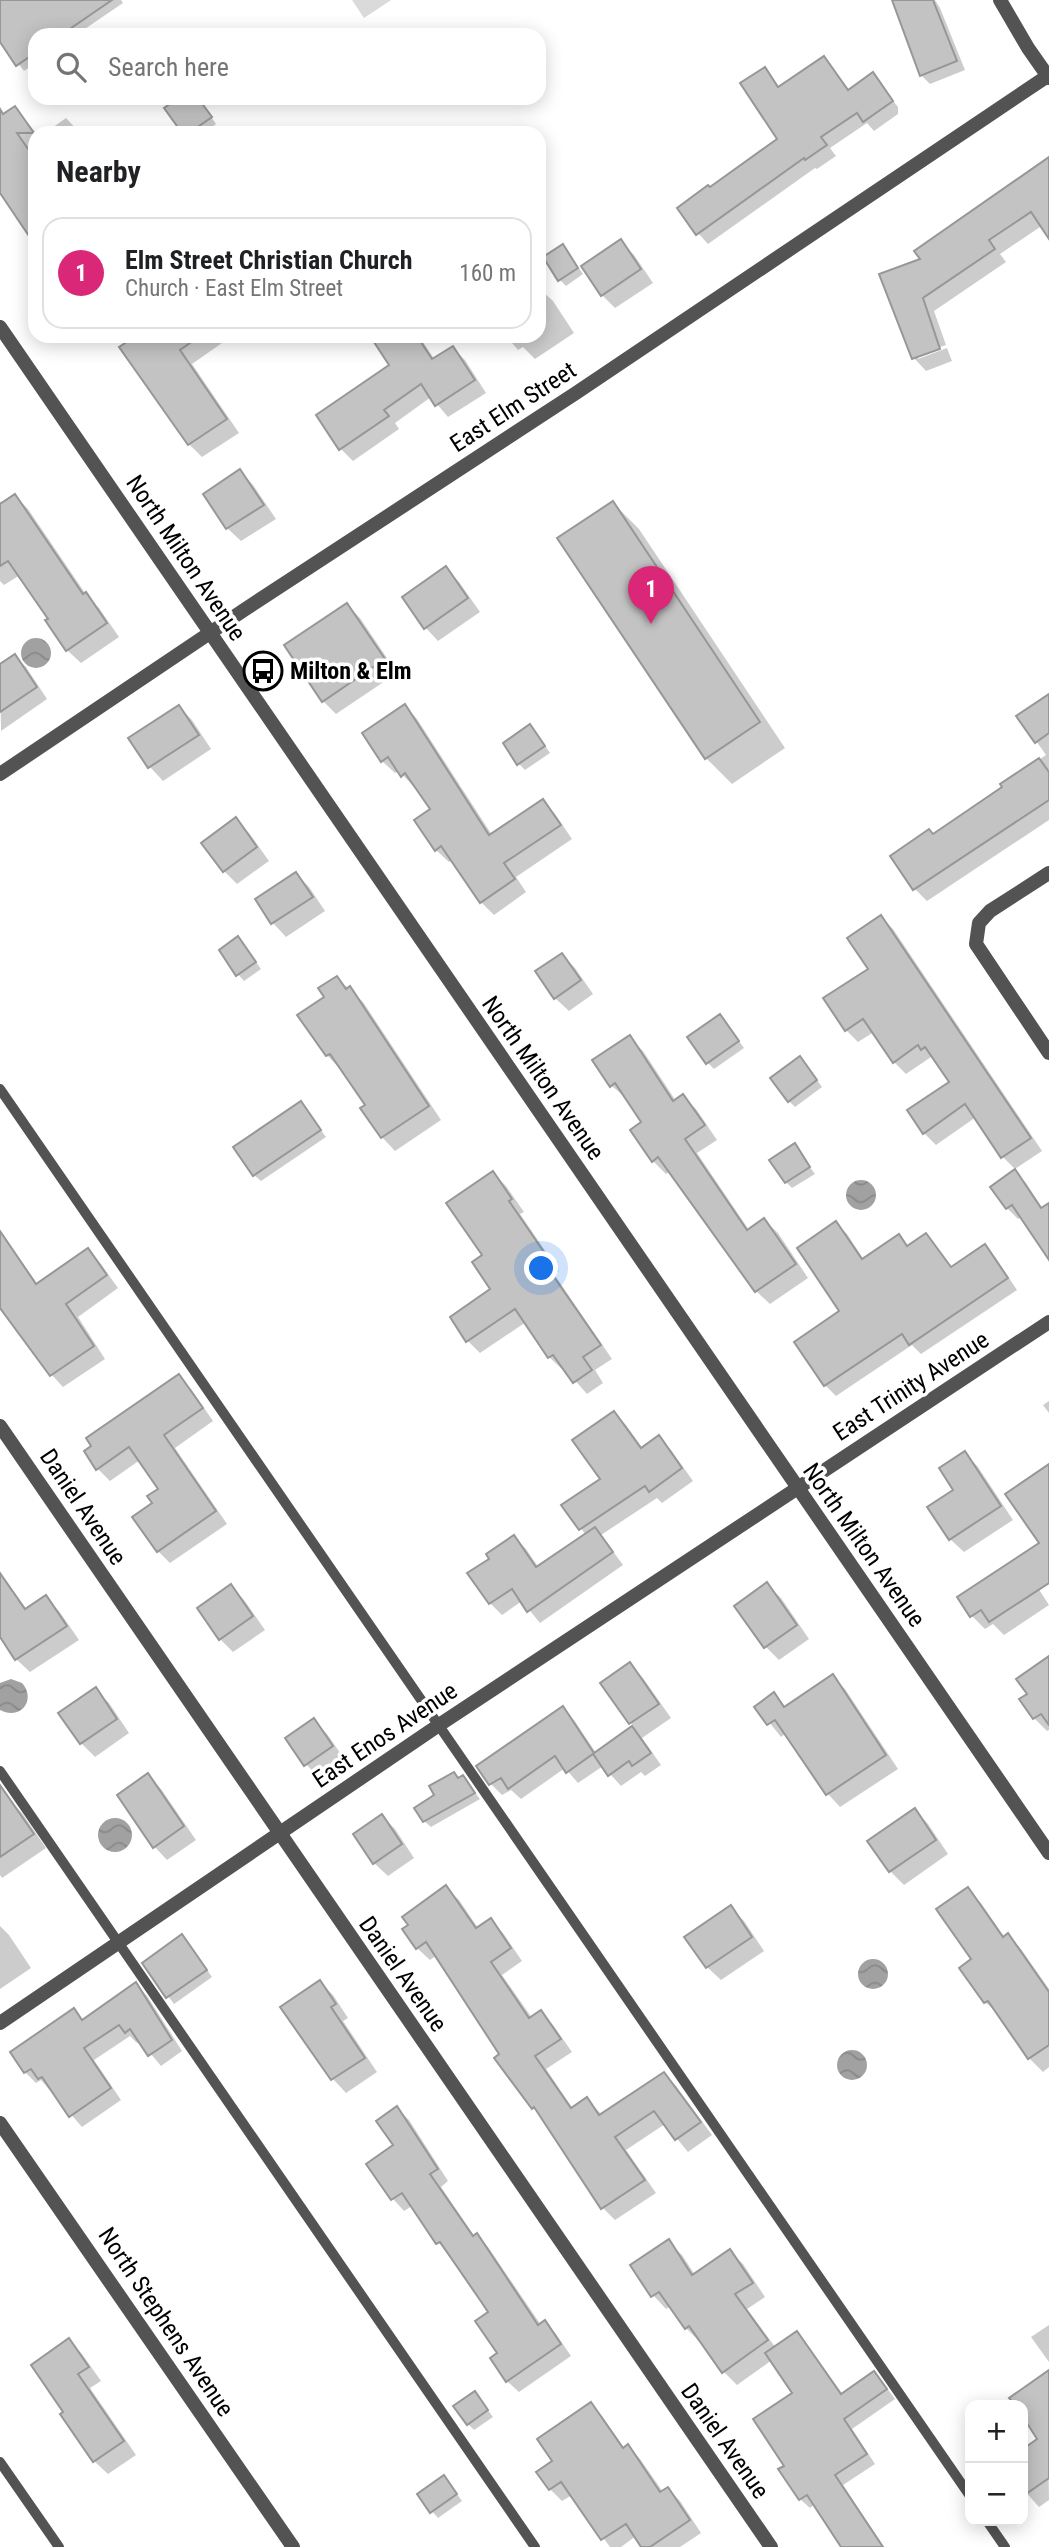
<!DOCTYPE html>
<html lang="en">
<head>
<meta charset="utf-8">
<style>
	:root { --surface:#fff; --page:#f2f2f2; --text:#202124; --muted:#757577; --line:#e0e0e0; --accent:#db2777 }
	body { margin:0; font-family:"Roboto Condensed",sans-serif; background:var(--page); color:var(--text) }
	.controls { position:absolute; right:21px; bottom:21px; display:grid; overflow:hidden; border-radius:14px; box-shadow:0 4px 18px #0003 }
	.controls button { width:63px; height:63px; display:grid; place-items:center; padding:0; border:0; border-bottom:2px solid var(--line); background:var(--surface); color:var(--text); font:35px sans-serif }
	.you { position:absolute; left:542px; top:1269px; width:24px; height:24px; margin:-18px; border:5px solid #fff; border-radius:50%; background:#1a73e8; box-shadow:0 0 0 10px #1a73e833 }
	.badge { display:grid; place-items:center; width:46px; height:46px; border-radius:50%; background:var(--accent); color:#fff; font-size:23px; font-weight:700 }
	.pin { position:absolute; translate:-50% -58px; filter:drop-shadow(0 2px 4px #0008) }
	.pin::after { content:''; position:absolute; top:37px; width:24px; height:21px; background:inherit; clip-path:polygon(0 0,100% 0,50% 100%) }
	.list { margin:0; padding:0; list-style:none }
	h2 { display:flex; justify-content:space-between; align-items:center; height:91px; margin:0; padding:0 28px; font-size:30px }
	h2 small { font-size:23px; font-weight:400; color:var(--muted) }
	.list li { display:grid; grid-template-columns:46px 1fr auto; gap:21px; align-items:center; box-sizing:border-box; height:112px; margin:0 14px 14px; padding:0 14px; border:2px solid var(--line); border-radius:21px }
	.list b { display:block; font-size:26px; white-space:nowrap }
	.list p { margin:0; font-size:23px; white-space:nowrap; color:var(--muted) }
	.list em { font-size:23px; font-style:normal; color:var(--muted) }
	.icon { flex:none; width:38px; height:38px; fill:none; stroke:currentColor; stroke-width:2; stroke-linecap:round; stroke-linejoin:round }
	.map { position:relative; flex:none; width:1049px; height:2547px; overflow:hidden }
	.search { position:absolute; background:var(--surface); box-shadow:0 4px 18px #0003; left:28px; top:28px; width:518px; height:77px; display:flex; align-items:center; gap:18px; box-sizing:border-box; padding:0 24px; border-radius:21px; color:var(--muted); font-size:26px }
	.panel { position:absolute; background:var(--surface); box-shadow:0 4px 18px #0003; left:28px; top:126px; width:518px; height:217px; border-radius:21px }
	.map>svg:first-child { display:block }
	.pitch { fill:#dadada }
	.water { fill:url(#water-waves) }
	.shadow { fill:#0003 }
	.building { fill:#c3c3c3; stroke:#979797; stroke-width:2 }
	.lines { fill:none; stroke-linecap:round; stroke-linejoin:round }
	.service { stroke:#535353; stroke-width:10 }
	.minor { stroke:#535353; stroke-width:14 }
	.labels { text-anchor:middle; stroke-width:7; stroke-linejoin:round; paint-order:stroke }
	.street-label { font-size:24px; fill:#000; stroke:#fff }
	.poi-label { font-size:24px; font-weight:bold; fill:#000; stroke:#fff; text-anchor:start }
</style>
</head>
<body>
<div class="map">
<svg width="1049" height="2547" viewBox="0 0 1049 2547">
	<defs>
		<pattern id="water-waves" width="16" height="10" patternUnits="userSpaceOnUse" patternTransform="scale(1.75)"><rect width="16" height="10" fill="#a1a1a1"/><path d="M0 5q4-4 8 0t8 0" fill="none" stroke="#898989"/></pattern>
	</defs>
	<rect width="100%" height="100%" fill="#fff"/>
	<!-- pitch -->
	<path class="pitch" d="M352,0h39l-27,18z"/>
	<!-- water -->
	<g class="water">
		<circle cx="36" cy="653" r="15"/>
		<circle cx="861" cy="1195" r="15"/>
		<path d="M11,1679l11,4c15,17 -2,38 -22,27v-27z"/>
		<circle cx="115" cy="1835" r="17"/>
		<circle cx="873" cy="1974" r="15"/>
		<circle cx="852" cy="2065" r="15"/>
	</g>
	<!-- shadow -->
	<g class="shadow">
		<path d="M0,0h121l2,3 -47,32h-41v28l-11,8 -24,-32z"/>
		<path d="M894,0h41l5,8 25,62 -35,14 -9,-9z"/>
		<path d="M824,58l26,33 23,-16 25,32v7l-24,17 -7,-8 -37,25 6,8 -19,13 -2,-1 -107,76 -10,-11 12,-43 70,-50 -15,-71 15,19z"/>
		<path d="M181,98h17l18,26 -12,9h-20z"/>
		<path d="M15,108l21,25 -1,105 -35,-50v-69z"/>
		<path d="M66,118l14,15h-35z"/>
		<path d="M1049,173v61l-6,-9 -43,29 6,8 -72,49 12,34 -28,10v4l29,-11 5,13 -26,10 -12,-13 9,-98z"/>
		<path d="M621,242l13,13 19,28 -38,25 -13,-13z"/>
		<path d="M563,246l20,28 -17,12 -6,-6z"/>
		<path d="M541,290l12,11 21,32 -39,26 -12,-12 -5,3 -12,-14h33v-45z"/>
		<path d="M139,336h79l4,7 -30,21 47,69 -37,24 -13,-13z"/>
		<path d="M372,336h47l16,24 18,-12 12,12 21,33 -38,24 -17,-20 -36,26 4,6 -46,32 -12,-12 -23,-33 73,-51z"/>
		<path d="M240,471l13,14 23,34 -35,22 -14,-13 -22,-34z"/>
		<path d="M15,496l13,13 59,87 12,12 20,29 -38,26 -14,-13 -20,-29 3,-2 -30,-44 -16,10 -4,-4v-80l2,3z"/>
		<path d="M613,503l26,26 146,219 -53,36 -26,-26z"/>
		<path d="M446,569l13,13 21,30 -42,29 -13,-14z"/>
		<path d="M347,605l13,13 37,55 -61,41 -13,-13z"/>
		<path d="M14,656l12,11 21,32 -46,32 -1,-65z"/>
		<path d="M1049,705v115l-122,81 -12,-12 -22,-33 40,-20 72,-48 -2,-4 43,-29 -27,-38z"/>
		<path d="M405,706l12,13 75,116 50,-34 13,13 17,25 -56,38 10,15 -32,23 -13,-13 -29,-42 -3,2 -13,-12 -4,-40 -15,-23 -2,1 -16,-17 -4,2 -13,-12z"/>
		<path d="M179,707l13,13 19,29 -48,32 -13,-14 -19,-29z"/>
		<path d="M536,733l14,20 -25,17 -6,-6z"/>
		<path d="M236,820l13,13 20,28 -32,23 -13,-13z"/>
		<path d="M296,874l13,13 16,24 -39,26 -13,-14 -16,-23z"/>
		<path d="M881,917l12,12 149,222 -27,18 -12,-12 -27,-40 -40,28 -12,-12 27,-51 -20,-25 -25,17 -12,-12 -20,-30 -16,10 -12,-12 -21,-31 46,-30z"/>
		<path d="M244,945l17,24 -17,12 -6,-7z"/>
		<path d="M562,955l13,13 18,26 -24,17 -14,-13z"/>
		<path d="M337,978l26,24 78,118 -46,31 -13,-14 -14,-31 -28,-37 -13,-14 -1,-58z"/>
		<path d="M726,1023l18,25 -30,21 -6,-6z"/>
		<path d="M629,1037l14,14 33,50 6,-5 14,13 21,31 -20,13 52,77 15,-10 14,13 30,45 -38,26 -14,-13 -85,-120 -5,3 -13,-13 -9,-39 -18,-24 -14,-12 -17,-26z"/>
		<path d="M806,1065l16,22 -27,20 -6,-6z"/>
		<path d="M301,1103l25,34 -65,44 -7,-6z"/>
		<path d="M794,1146l21,28 -23,14 -6,-6z"/>
		<path d="M1015,1172l11,11 17,26 6,-4v49l-27,-37 -4,2 -11,-11z"/>
		<path d="M493,1173l13,13 18,26 -4,2 39,57 -5,3 58,85 -17,11 8,13 -16,11 -23,-26 -2,1 -13,-12 -23,-35 -46,31 -12,-12 24,-51 -8,-35z"/>
		<path d="M836,1224l11,10 17,26 35,-24 10,11 17,-12 27,33 32,-21 10,10 22,33 -96,64 -9,-9 -76,51 -11,-11 -28,-43 44,-31z"/>
		<path d="M0,1231l38,54 50,-35 12,13 18,25 -40,29 27,42 -42,28 -12,-13 -51,-70z"/>
		<path d="M179,1377l12,12 22,32 -38,27 52,76 -57,39 -12,-12 -4,-47 7,-15 -21,-29 -30,21 -12,-12 -12,-17z"/>
		<path d="M1049,1401v12l-6,-8z"/>
		<path d="M614,1413l12,12 17,24 16,-11 12,12 22,31 -31,22 -5,-5 -56,37 22,30 -83,58 -18,-22 -20,14 -12,-12 -20,-30 21,-14 23,-22 12,12 13,19 47,-33 -22,-29 38,-27z"/>
		<path d="M965,1453l13,14 35,53 -49,32 -14,-13 -20,-31 26,-18z"/>
		<path d="M0,1573l27,37 19,-12 13,13 20,29 -49,32 -14,-13 -16,-25z"/>
		<path d="M1029,1574l20,31 -45,30 -11,-11 -8,5 -13,-13z"/>
		<path d="M767,1585l14,13 28,41 -30,21 -13,-13 -29,-41z"/>
		<path d="M231,1587l13,13 21,30 -32,22 -13,-13z"/>
		<path d="M1049,1658v72l-2,1 -13,-13 -5,-24z"/>
		<path d="M630,1664l13,14 28,40 -29,20 19,27 -16,11 -4,-4 -20,14 -18,-20 -25,17 -13,-15 -44,31 -10,-9 -9,5 -11,-11 72,-75 11,11 22,33 38,-26 -31,-44z"/>
		<path d="M832,1676l13,13 53,80 -58,38 -12,-13 -42,-61 -5,4 -24,-30 17,-12 13,13z"/>
		<path d="M95,1690l14,13 20,30 -34,24 -14,-14 -20,-30z"/>
		<path d="M314,1721l13,13 18,26 -26,18 -13,-14z"/>
		<path d="M147,1775l14,14 35,51 -29,20 -13,-14z"/>
		<path d="M463,1777l17,22 -49,28 -7,-6z"/>
		<path d="M9,1800l13,13 24,35 -44,30 -2,-3v-69z"/>
		<path d="M915,1810l13,14 20,30 -44,31 -14,-14 -20,-30z"/>
		<path d="M382,1816l13,13 19,29 -26,18 -14,-13z"/>
		<path d="M446,1888l13,12 19,28 12,-8 13,13 19,28 -20,14 30,43 9,-6 12,13 19,27 -26,17 27,40 14,-10 15,16 62,-41 12,12 36,49 -24,17 -23,-28 -39,26 30,43 -41,27 -12,-12 -62,-93 -8,-8 -96,-152 -7,5 -13,-12z"/>
		<path d="M967,1890l14,13 24,35 3,-2 13,13 28,40v78l-6,5 -14,-14 -29,-43 -15,-13 -11,-42z"/>
		<path d="M730,1908l14,13 20,30 -43,29 -14,-13z"/>
		<path d="M0,1926l9,9 22,33 -31,21z"/>
		<path d="M188,1943l24,34 -38,27 -30,-41z"/>
		<path d="M320,1982l13,13 15,23 -5,3 34,51 -31,21 -13,-14 -51,-71z"/>
		<path d="M136,1985l11,11 35,55 -21,15 -21,-25 -3,2 -7,-7 -36,24 27,40 -39,27 -41,-47 -5,3 -11,-11 49,-61 10,10z"/>
		<path d="M397,2108l12,12 39,61 -7,6 34,50 2,-1 11,11 53,78 4,-3 11,12 15,22 -52,36 -12,-11 -17,-69 -78,-106 -8,5 -11,-12 -24,-35 27,-18z"/>
		<path d="M668,2242l14,13 13,20 34,-24 14,13 22,33 -18,12 29,39 21,-15 9,10 37,52 31,-22 9,10 12,16 -43,30 23,35 -32,21 41,62h-40l-29,-43 -5,4 -10,-9 -14,-33 8,-73 -22,-33 -35,25 -13,-13 -23,-32 -2,1 -13,-13 -15,-22 -5,3 -13,-14z"/>
		<path d="M1049,2325v37l-18,-25z"/>
		<path d="M69,2341l13,13 19,27 -11,7 46,67 -28,19 -14,-13 -28,-49z"/>
		<path d="M475,2393l18,24 -19,13 -6,-6z"/>
		<path d="M590,2404l12,12 23,33 3,-3 12,13 23,33 5,-3 12,12 21,32 -21,14h-37l-7,-11 -15,11h-11l-38,-52 -10,6 -12,-12 -11,-17 16,-11z"/>
		<path d="M1048,2434l1,66 -10,7 -16,-18v-38z"/>
		<path d="M450,2484l12,17 -24,17 -6,-7z"/>
	</g>
	<!-- building -->
	<g class="building">
		<path d="M0,0h112l-51,35h-26v18l-19,13 -16,-24z"/>
		<path d="M892,0h41l24,61 -37,15z"/>
		<path d="M824,56l24,34 25,-18 20,29 -30,21 -6,-9 -36,24 6,8 -22,15 -1,-2 -108,77 -19,-27 31,-23 2,2 67,-48 -37,-56 25,-16 13,20z"/>
		<path d="M178,98h20l14,19 -23,16h-7l-18,-25z"/>
		<path d="M15,106l19,27h-17l18,26v86l-35,-52v-84l3,5z"/>
		<path d="M1049,157v82l-18,-27 -42,28 6,9 -72,49 17,51 -28,10 -33,-85 41,-15 -6,-8z"/>
		<path d="M621,239l20,30 -40,27 -20,-30z"/>
		<path d="M563,244l15,24 -20,13 -15,-24z"/>
		<path d="M136,336h64l-20,14 47,69 -39,26 -69,-98z"/>
		<path d="M370,336h47l15,23 21,-13 22,34 -40,26 -14,-22 -37,26 5,6 -50,34 -23,-35 73,-50z"/>
		<path d="M240,469l24,36 -38,24 -23,-35z"/>
		<path d="M15,494l68,100 3,-2 21,31 -41,28 -21,-31 3,-1 -40,-58 -8,5v-62z"/>
		<path d="M613,501l147,221 -55,37 -148,-221z"/>
		<path d="M446,566l22,32 -44,31 -22,-32z"/>
		<path d="M347,603l38,56 -63,43 -38,-57z"/>
		<path d="M15,654l22,33 -37,25v-48z"/>
		<path d="M1049,694v39l-14,10 -19,-27z"/>
		<path d="M405,704l84,131 54,-36 18,26 -57,38 11,16 -35,24 -39,-57 -6,5 -21,-31 16,-11 -25,-36 -4,4 -13,-20 -7,5 -19,-29z"/>
		<path d="M179,705l20,30 -51,33 -20,-30z"/>
		<path d="M530,724l15,22 -28,19 -14,-22z"/>
		<path d="M1039,758l10,14v28l-136,90 -23,-34 39,-27 4,5 69,-47 -2,-3z"/>
		<path d="M236,817l21,30 -34,25 -22,-29z"/>
		<path d="M296,872l17,25 -42,27 -16,-25z"/>
		<path d="M881,915l150,223 -30,20 -36,-54 -42,30 -16,-24 42,-28 -24,-35 -4,3 -3,-5 -25,18 -30,-44 -18,12 -22,-33 45,-29 -21,-31z"/>
		<path d="M238,936l18,26 -20,14 -17,-26z"/>
		<path d="M562,953l19,27 -27,19 -19,-28z"/>
		<path d="M337,976l9,13 4,-3 79,120 -48,32 -21,-30 5,-3 -35,-51 -4,2 -29,-41 27,-18 -6,-9z"/>
		<path d="M720,1014l19,27 -33,23 -19,-27z"/>
		<path d="M630,1035l43,66 10,-7 22,31 -20,14 62,91 17,-12 32,46 -41,28 -97,-135 -6,5 -22,-32 11,-8 -26,-39 -5,4 -18,-27z"/>
		<path d="M800,1056l17,24 -29,22 -18,-24z"/>
		<path d="M301,1101l20,29 -68,46 -20,-29z"/>
		<path d="M795,1143l15,24 -25,16 -16,-23z"/>
		<path d="M1015,1169l26,39 8,-5v57l-37,-55 -6,4 -16,-22z"/>
		<path d="M493,1171l19,28 -3,2 39,57 -5,3 58,84 -18,12 9,13 -19,13 -20,-28 -5,3 -33,-49 -49,33 -16,-25 40,-28 -18,-27 10,-7 -36,-52z"/>
		<path d="M836,1221l26,38 37,-25 8,12 19,-13 25,34 34,-23 23,34 -99,67 -7,-11 -78,52 -30,-44 45,-31 -42,-63z"/>
		<path d="M0,1231l36,53 52,-36 19,27 -41,29 28,42 -44,30 -50,-68z"/>
		<path d="M179,1374l24,34 -39,27 52,76 -59,41 -25,-35 20,-14 -5,-7 11,-7 -29,-42 -33,23 -12,-19 7,-5 -5,-8z"/>
		<path d="M614,1411l27,37 18,-13 23,33 -33,24 -4,-6 -66,44 -18,-25 39,-26 -28,-39z"/>
		<path d="M965,1451l36,55 -52,34 -22,-33 26,-17 -14,-22z"/>
		<path d="M1049,1464v119l-60,39 -8,-12 -11,7 -13,-20 82,-54 -34,-49z"/>
		<path d="M595,1527l18,25 -86,60 -15,-23 -23,15 -22,-31 22,-14 -3,-5 28,-19 22,32z"/>
		<path d="M0,1573l25,36 21,-14 21,31 -52,34 -15,-23z"/>
		<path d="M767,1582l30,43 -33,23 -30,-42z"/>
		<path d="M231,1584l22,32 -34,24 -22,-32z"/>
		<path d="M1049,1656v69l-8,-11 -8,5 -14,-20 8,-5 -11,-15z"/>
		<path d="M630,1662l29,42 -30,20 -29,-41z"/>
		<path d="M833,1674l53,81 -60,40 -51,-75 -8,5 -13,-18 20,-15 10,15z"/>
		<path d="M96,1687l21,32 -37,25 -22,-31z"/>
		<path d="M563,1706l31,47 38,-27 19,27 -19,13 -3,-5 -21,15 -15,-22 -27,19 -11,-17 -47,33 -7,-11 -12,7 -13,-19z"/>
		<path d="M314,1718l19,28 -29,20 -19,-28z"/>
		<path d="M454,1772l4,6 5,-3 12,18 -52,29 -9,-14 20,-13 -5,-9z"/>
		<path d="M148,1773l36,53 -31,22 -36,-53z"/>
		<path d="M0,1785l34,49 -34,23z"/>
		<path d="M915,1808l21,32 -47,32 -22,-31z"/>
		<path d="M382,1814l20,30 -29,20 -20,-30z"/>
		<path d="M446,1885l30,43 15,-10 20,30 -20,14 38,56 12,-8 20,29 -26,17 36,52 16,-11 12,18 65,-43 37,50 -26,18 -21,-29 -39,26 30,43 -44,29 -67,-102 -2,2 -38,-51 5,-4 -73,-112 -10,7 -14,-20 6,-4 -6,-8z"/>
		<path d="M968,1887l35,50 5,-4 41,59v53l-21,14 -40,-58 -4,2 -25,-35 12,-9 -35,-50z"/>
		<path d="M731,1905l21,32 -46,31 -22,-31z"/>
		<path d="M182,1934l25,36 -41,28 -24,-35z"/>
		<path d="M320,1980l16,24 -5,3 34,51 -34,22 -51,-73z"/>
		<path d="M136,1982l36,58 -24,16 -18,-27 -5,4 -6,-8 -35,23 27,40 -42,29 -27,-40 -4,2 -7,-10 -7,4 -14,-21 64,-44 8,12z"/>
		<path d="M397,2106l41,63 -8,5 43,62 4,-3 61,92 7,-5 16,24 -55,38 -16,-24 7,-5 -22,-32 13,-9 -8,-12 -40,-58 -4,2 -34,-51 -11,7 -25,-36 27,-19 -17,-24z"/>
		<path d="M669,2239l23,36 38,-26 23,34 -18,11 33,46 -46,33 -33,-47 -4,3 -26,-37 -8,5 -21,-32z"/>
		<path d="M797,2331l44,63 33,-23 13,18 -43,30 23,35 -32,21 48,72h-42l-34,-52 -8,5 -21,-31 6,-3 -31,-47 39,-26 -27,-40z"/>
		<path d="M69,2338l20,29 -11,7 46,67 -31,21 -33,-48 3,-2 -32,-47z"/>
		<path d="M1049,2370v108l-26,18v-47l14,-10 -14,-22v-12h-8l-6,-7z"/>
		<path d="M475,2391l13,19 -21,15 -14,-19z"/>
		<path d="M591,2402l32,46 5,-4 32,48 8,-5 22,33 -40,27h-9l-15,-23 -25,16 -40,-58 -12,8 -13,-18 16,-11 -15,-22z"/>
		<path d="M444,2475l13,19 -27,19 -13,-19z"/>
	</g>
	<g class="lines">
		<!-- service -->
		<g class="service">
			<path d="M0,1089l970,1407"/>
			<path d="M0,1771l535,776"/>
			<path d="M0,2462l59,85"/>
			<path d="M987,2521l18,26"/>
		</g>
		<!-- minor -->
		<g class="minor">
			<path d="M1000,0l28,48 21,30"/>
			<path d="M0,327l1049,1526"/>
			<path d="M0,774l244,-164 332,-217 473,-318"/>
			<path d="M1049,873l-59,38 -11,12 -3,21 73,109"/>
			<path d="M0,1426l771,1121"/>
			<path d="M0,2023l439,-298 610,-403"/>
			<path d="M0,2123l293,424"/>
		</g>
	</g>
	<!-- icons -->
	<defs>
		<symbol id="bus-ring" viewBox="-11 -11 22 22"><circle r="9.5" fill="#fff" stroke="#000" stroke-width="1.5"/><path d="M-5-6H5V4H4V6H2V4H-2V6H-4V4H-5ZM-3.5-4V0h7V-4ZM-3.5 1.2v1.5H-2V1.2ZM2 1.2v1.5H3.5V1.2Z" fill="#000"/></symbol>
	</defs>
	<g fill-rule="evenodd">
		<use href="#bus-ring" x="241" y="649" width="44" height="44"/>
	</g>
	<g class="labels">
		<!-- street labels -->
		<g class="street-label">
			<text transform="translate(513 407) rotate(-33)" y="8">East Elm Street</text>
			<text transform="translate(186 558) rotate(56)" y="8">North Milton Avenue</text>
			<text transform="translate(543 1078) rotate(55)" y="8">North Milton Avenue</text>
			<text transform="translate(911 1386) rotate(-33)" y="8">East Trinity Avenue</text>
			<text transform="translate(83 1507) rotate(56)" y="8">Daniel Avenue</text>
			<text transform="translate(864 1545) rotate(55)" y="8">North Milton Avenue</text>
			<text transform="translate(385 1735) rotate(-34)" y="8">East Enos Avenue</text>
			<text transform="translate(403 1974) rotate(55)" y="8">Daniel Avenue</text>
			<text transform="translate(166 2322) rotate(56)" y="8">North Stephens Avenue</text>
			<text transform="translate(725 2441) rotate(55)" y="8">Daniel Avenue</text>
		</g>
		<!-- poi labels -->
		<g class="poi-label">
			<text x="290" y="679">Milton &amp; Elm</text>
		</g>
	</g>
</svg>
<div class="controls">
<button>+</button>
<button>−</button>
</div>
<div class="you"></div>
<div class="pin badge" style="left:651px;top:624px">1</div>
<div class="search"><svg class="icon" aria-label="search" viewBox="0 0 24 24"><circle cx="10" cy="10" r="6"/><path d="M15 15l6 6"/></svg>Search here</div>
<section class="panel">
<h2>Nearby<small></small></h2>
<ul class="list">
<li><span class="badge">1</span><div><b>Elm Street Christian Church</b><p>Church · East Elm Street</p></div><em>160 m</em></li>
</ul>
</section>
</div>
</body>
</html>
